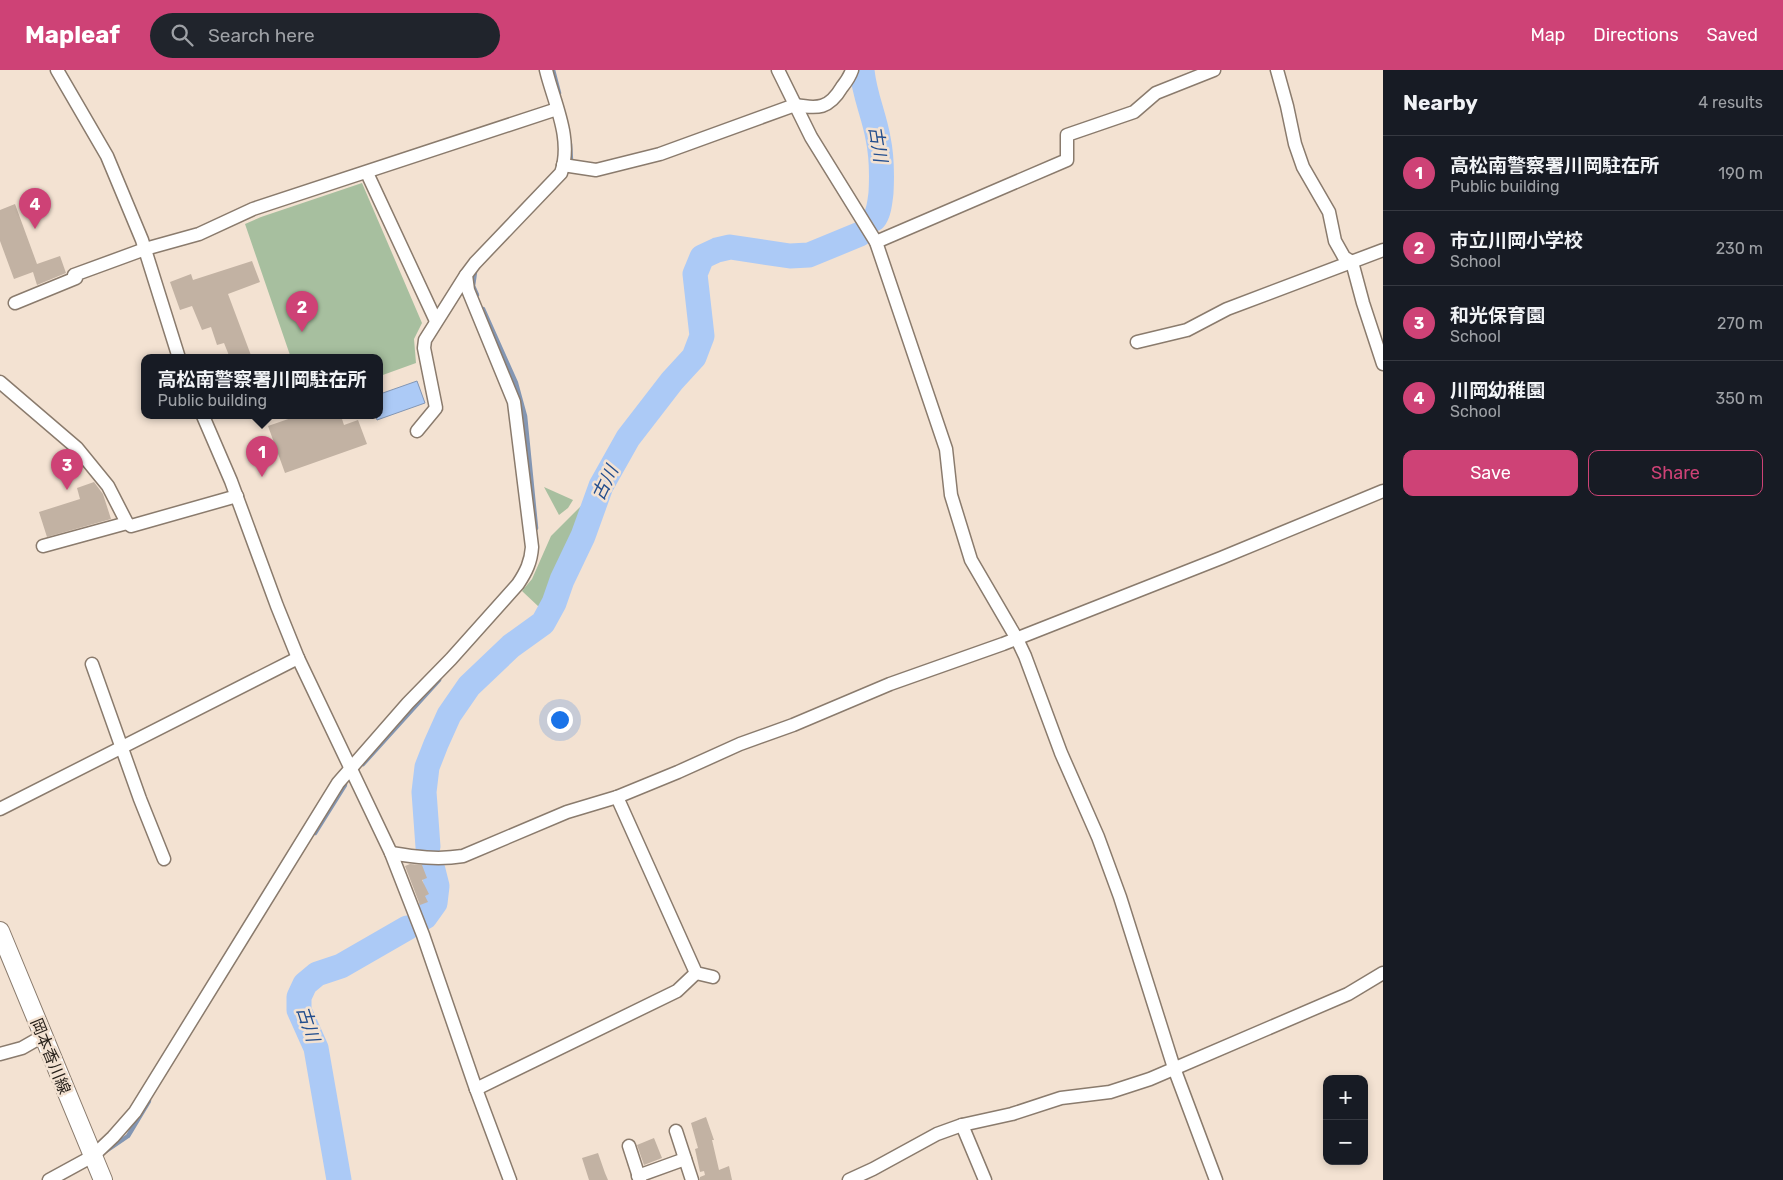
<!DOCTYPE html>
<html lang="en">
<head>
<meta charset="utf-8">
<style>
	:root { --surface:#171b24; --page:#20242c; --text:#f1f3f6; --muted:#9ea1a6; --line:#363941; --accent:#ce4276 }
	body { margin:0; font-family:Rubik,"Noto Sans JP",sans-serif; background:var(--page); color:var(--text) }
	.controls { position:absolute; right:15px; bottom:15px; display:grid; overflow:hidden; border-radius:10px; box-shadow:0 2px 8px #0003 }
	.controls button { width:45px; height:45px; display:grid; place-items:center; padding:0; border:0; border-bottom:1px solid var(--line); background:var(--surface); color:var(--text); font:25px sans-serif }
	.you { position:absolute; left:559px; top:649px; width:18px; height:18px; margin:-12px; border:4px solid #fff; border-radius:50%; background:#1a73e8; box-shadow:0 0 0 8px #1a73e833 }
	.badge { display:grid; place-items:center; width:32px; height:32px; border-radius:50%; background:var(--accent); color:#fff; font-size:16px; font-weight:700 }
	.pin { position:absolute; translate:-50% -41px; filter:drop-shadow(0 1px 2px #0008) }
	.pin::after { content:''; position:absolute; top:26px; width:18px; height:15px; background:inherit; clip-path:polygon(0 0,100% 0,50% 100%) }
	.popup { position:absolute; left:141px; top:284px; width:242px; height:65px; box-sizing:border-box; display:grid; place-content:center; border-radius:10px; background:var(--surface); filter:drop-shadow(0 1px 4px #0005); font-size:16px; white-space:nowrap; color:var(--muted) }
	.popup b { font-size:19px; color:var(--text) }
	.popup::after { content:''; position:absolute; left:50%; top:100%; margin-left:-10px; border:10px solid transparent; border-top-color:var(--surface) }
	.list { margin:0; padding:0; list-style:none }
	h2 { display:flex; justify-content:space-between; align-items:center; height:65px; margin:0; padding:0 20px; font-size:21px }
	h2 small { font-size:16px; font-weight:400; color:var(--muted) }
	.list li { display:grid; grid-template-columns:32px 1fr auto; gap:15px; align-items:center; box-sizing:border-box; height:75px; padding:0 20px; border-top:1px solid var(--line) }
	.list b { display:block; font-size:19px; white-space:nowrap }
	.list p { margin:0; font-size:16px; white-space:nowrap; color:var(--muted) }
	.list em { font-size:16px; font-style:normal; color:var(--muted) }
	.actions { display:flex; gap:10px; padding:15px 20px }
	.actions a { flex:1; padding:11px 0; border:1px solid var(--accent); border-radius:10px; text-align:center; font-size:18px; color:var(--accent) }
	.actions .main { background:var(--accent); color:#fff }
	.icon { flex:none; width:28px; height:28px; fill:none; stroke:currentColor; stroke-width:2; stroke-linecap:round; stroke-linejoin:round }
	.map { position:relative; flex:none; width:1383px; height:1110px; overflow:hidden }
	header { display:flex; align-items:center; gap:30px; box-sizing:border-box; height:70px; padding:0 25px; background:var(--accent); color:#fff }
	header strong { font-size:24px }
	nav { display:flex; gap:28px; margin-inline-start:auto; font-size:18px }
	.search { width:350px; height:45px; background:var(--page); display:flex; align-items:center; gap:12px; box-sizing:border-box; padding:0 18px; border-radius:28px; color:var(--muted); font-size:19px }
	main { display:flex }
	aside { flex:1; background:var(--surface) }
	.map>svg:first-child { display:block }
	.green { fill:#a7bf9f }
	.water { fill:#accaf6; stroke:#8396b3 }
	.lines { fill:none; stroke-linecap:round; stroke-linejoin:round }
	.stream { stroke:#8396b3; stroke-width:4.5 }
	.river { stroke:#accaf6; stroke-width:25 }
	.building { fill:#c2b2a3 }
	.street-casing { stroke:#8a7b6d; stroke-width:15 }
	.secondary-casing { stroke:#8a7b6d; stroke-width:20 }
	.street { stroke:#fff; stroke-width:12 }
	.secondary { stroke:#fff; stroke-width:18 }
	.labels { text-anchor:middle; stroke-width:5; stroke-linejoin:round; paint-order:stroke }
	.street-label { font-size:16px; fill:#241e18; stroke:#f3e2d2 }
	.water-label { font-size:18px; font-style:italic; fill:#224d8d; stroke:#f3e2d2 }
</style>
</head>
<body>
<header>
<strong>Mapleaf</strong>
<div class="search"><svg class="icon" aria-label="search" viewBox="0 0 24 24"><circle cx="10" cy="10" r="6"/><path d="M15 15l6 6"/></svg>Search here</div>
<nav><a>Map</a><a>Directions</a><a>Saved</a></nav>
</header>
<main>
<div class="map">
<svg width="1383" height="1110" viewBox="0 0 1383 1110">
	<rect width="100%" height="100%" fill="#f3e2d2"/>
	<!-- green -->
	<g class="green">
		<path d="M362,113l60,140 -8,16 2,24 -36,13v-18h-89l-46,-134 16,-7z"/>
		<path d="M544,417l29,13 -5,8 -9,7z"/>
		<path d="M581,436l4,5 -40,98 -7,6 1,-8 -17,-16 10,-12 19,-43z"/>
	</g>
	<!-- water -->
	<path class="water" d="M417,311l8,22 -48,17 -1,-4h4v-22z"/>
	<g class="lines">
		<!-- stream -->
		<g class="stream">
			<path d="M553,0l6,23"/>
			<path d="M570,74l1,17"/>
			<path d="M475,202l-2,14 4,9"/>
			<path d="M483,239l33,74 9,33 11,112"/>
			<path d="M363,694l76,-84"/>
			<path d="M315,763l30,-48"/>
			<path d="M106,1081l22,-15 21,-35"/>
		</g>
		<!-- river -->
		<g class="river">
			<path d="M862,0c2,24 12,45 16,68 4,19 4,37 3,55 -1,8 -2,20 -7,26"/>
			<path d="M428,777l-4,-55 3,-25 9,-23 13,-29 20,-29 42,-40 32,-23 11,-20 8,-23 21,-44 18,-50 27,-48 44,-57 22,-24 8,-21 -7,-62 7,-17 15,-7 13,-3 60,9 19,-1 51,-21"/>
			<path d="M425,847l10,-14 2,-17 -4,-16"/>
			<path d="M339,1110l-23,-132 -17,-38v-13l6,-13 12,-10 24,-8 66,-38"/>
		</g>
	</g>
	<!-- building -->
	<g class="building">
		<path d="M15,134l22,60 23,-8 6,17 -29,12 -4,-13 -19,7 -14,-38v-31z"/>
		<path d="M252,191l8,21 -32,12 24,64h-22l-6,-15 -7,2 -6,-18 -9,3 -10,-24 -12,4 -10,-28 21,-8 2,6z"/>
		<path d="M297,346h44l3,9 14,-5 9,24 -82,29 -17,-47z"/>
		<path d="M94,412l9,12 8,25 -64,18 -8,-25 41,-13 -3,-11z"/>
		<path d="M410,794l12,1 5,13 -5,2 7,14 -4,2 3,6 -8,3 -15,-39z"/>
		<path d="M706,1047l8,23h-2l7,30 10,-4 3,14h-32v-3l5,-2 -1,-4 -4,1 -5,-23 3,-1 -7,-25z"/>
		<path d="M654,1068l8,20 -18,7 -7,-20z"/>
		<path d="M598,1083l7,20 3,7h-19l-7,-22z"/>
	</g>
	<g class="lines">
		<defs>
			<g id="street">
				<path d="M57,0l50,86 35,84 37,118"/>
				<path d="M778,0l33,67 65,105 70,207 5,46 20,65 46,79 8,17 36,97 37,84 22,60 54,171 42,112"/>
				<path d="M1277,0l10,36 8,38 8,23 26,45 6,29 9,16 8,5 11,41 20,61"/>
				<path d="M563,95l33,5 64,-16 135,-49c23,4 34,4 47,-18 4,-5 8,-11 10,-17"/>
				<path d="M367,103l69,148"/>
				<path d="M876,172l191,-82v-25l67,-23 22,-19 58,-23"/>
				<path d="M15,233l61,-25 -2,-3 71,-26 54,-15 54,-25 304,-100"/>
				<path d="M1137,272l50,-12 40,-21 156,-59"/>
				<path d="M0,312l77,66 31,38 19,37 4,3 106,-30"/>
				<path d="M203,346l28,65 46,125 21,52 93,195 32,82 53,154 34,91"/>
				<path d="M417,361l19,-23 -12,-60 1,-8 41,-65"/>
				<path d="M43,476l84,-23"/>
				<path d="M92,594l48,135 24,60"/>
				<path d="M617,727l79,176 17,4"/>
				<path d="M0,739l298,-151"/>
				<path d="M391,783c24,4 47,7 72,3l104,-44 50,-15 61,-25 62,-28 53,-19 97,-41 113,-40 218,-86 162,-67"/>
				<path d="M0,984l22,-6 21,-12"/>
				<path d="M476,1019l201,-98 19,-18"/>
				<path d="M962,1055l23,55"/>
				<path d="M676,1061l16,49"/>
				<path d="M629,1076l11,34"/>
				<path d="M638,1106l47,-17"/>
				<path d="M49,1110l44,-24 20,-19 22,-25 203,-329 70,-80 43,-44 67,-75c8,-12 13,-22 14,-37l-18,-145 -46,-112 -2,-15 9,-12 86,-90c12,-34 -7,-70 -15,-103"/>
				<path d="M849,1110l24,-11 64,-35 25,-9 50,-11 49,-16 49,-6 40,-13 198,-85 35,-21"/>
			</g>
			<path id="secondary" d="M0,861l103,249"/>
		</defs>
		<!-- street casing -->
		<use href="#street" class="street-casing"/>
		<!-- secondary casing -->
		<use href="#secondary" class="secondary-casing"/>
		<!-- street -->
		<use href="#street" class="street"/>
		<!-- secondary -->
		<use href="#secondary" class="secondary"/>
	</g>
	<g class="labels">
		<!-- street labels -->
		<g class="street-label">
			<text transform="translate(51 986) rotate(68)" y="6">岡本香川線</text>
		</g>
		<!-- water labels -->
		<g class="water-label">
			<text transform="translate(878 74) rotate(81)" y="6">古川</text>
			<text transform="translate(605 413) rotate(-64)" y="6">古川</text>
			<text transform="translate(308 954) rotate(72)" y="6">古川</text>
		</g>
	</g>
</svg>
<div class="controls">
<button>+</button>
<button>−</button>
</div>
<div class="you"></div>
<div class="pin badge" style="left:262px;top:407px">1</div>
<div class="popup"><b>高松南警察署川岡駐在所</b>Public building</div>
<div class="pin badge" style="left:302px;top:262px">2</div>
<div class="pin badge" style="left:67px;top:420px">3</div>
<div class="pin badge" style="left:35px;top:159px">4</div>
</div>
<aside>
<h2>Nearby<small>4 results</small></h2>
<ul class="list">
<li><span class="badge">1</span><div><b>高松南警察署川岡駐在所</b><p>Public building</p></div><em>190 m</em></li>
<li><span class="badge">2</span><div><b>市立川岡小学校</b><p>School</p></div><em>230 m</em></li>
<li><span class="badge">3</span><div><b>和光保育園</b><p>School</p></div><em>270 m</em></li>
<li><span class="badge">4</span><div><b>川岡幼稚園</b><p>School</p></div><em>350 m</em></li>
</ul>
<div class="actions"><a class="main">Save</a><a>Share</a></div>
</aside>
</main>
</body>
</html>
